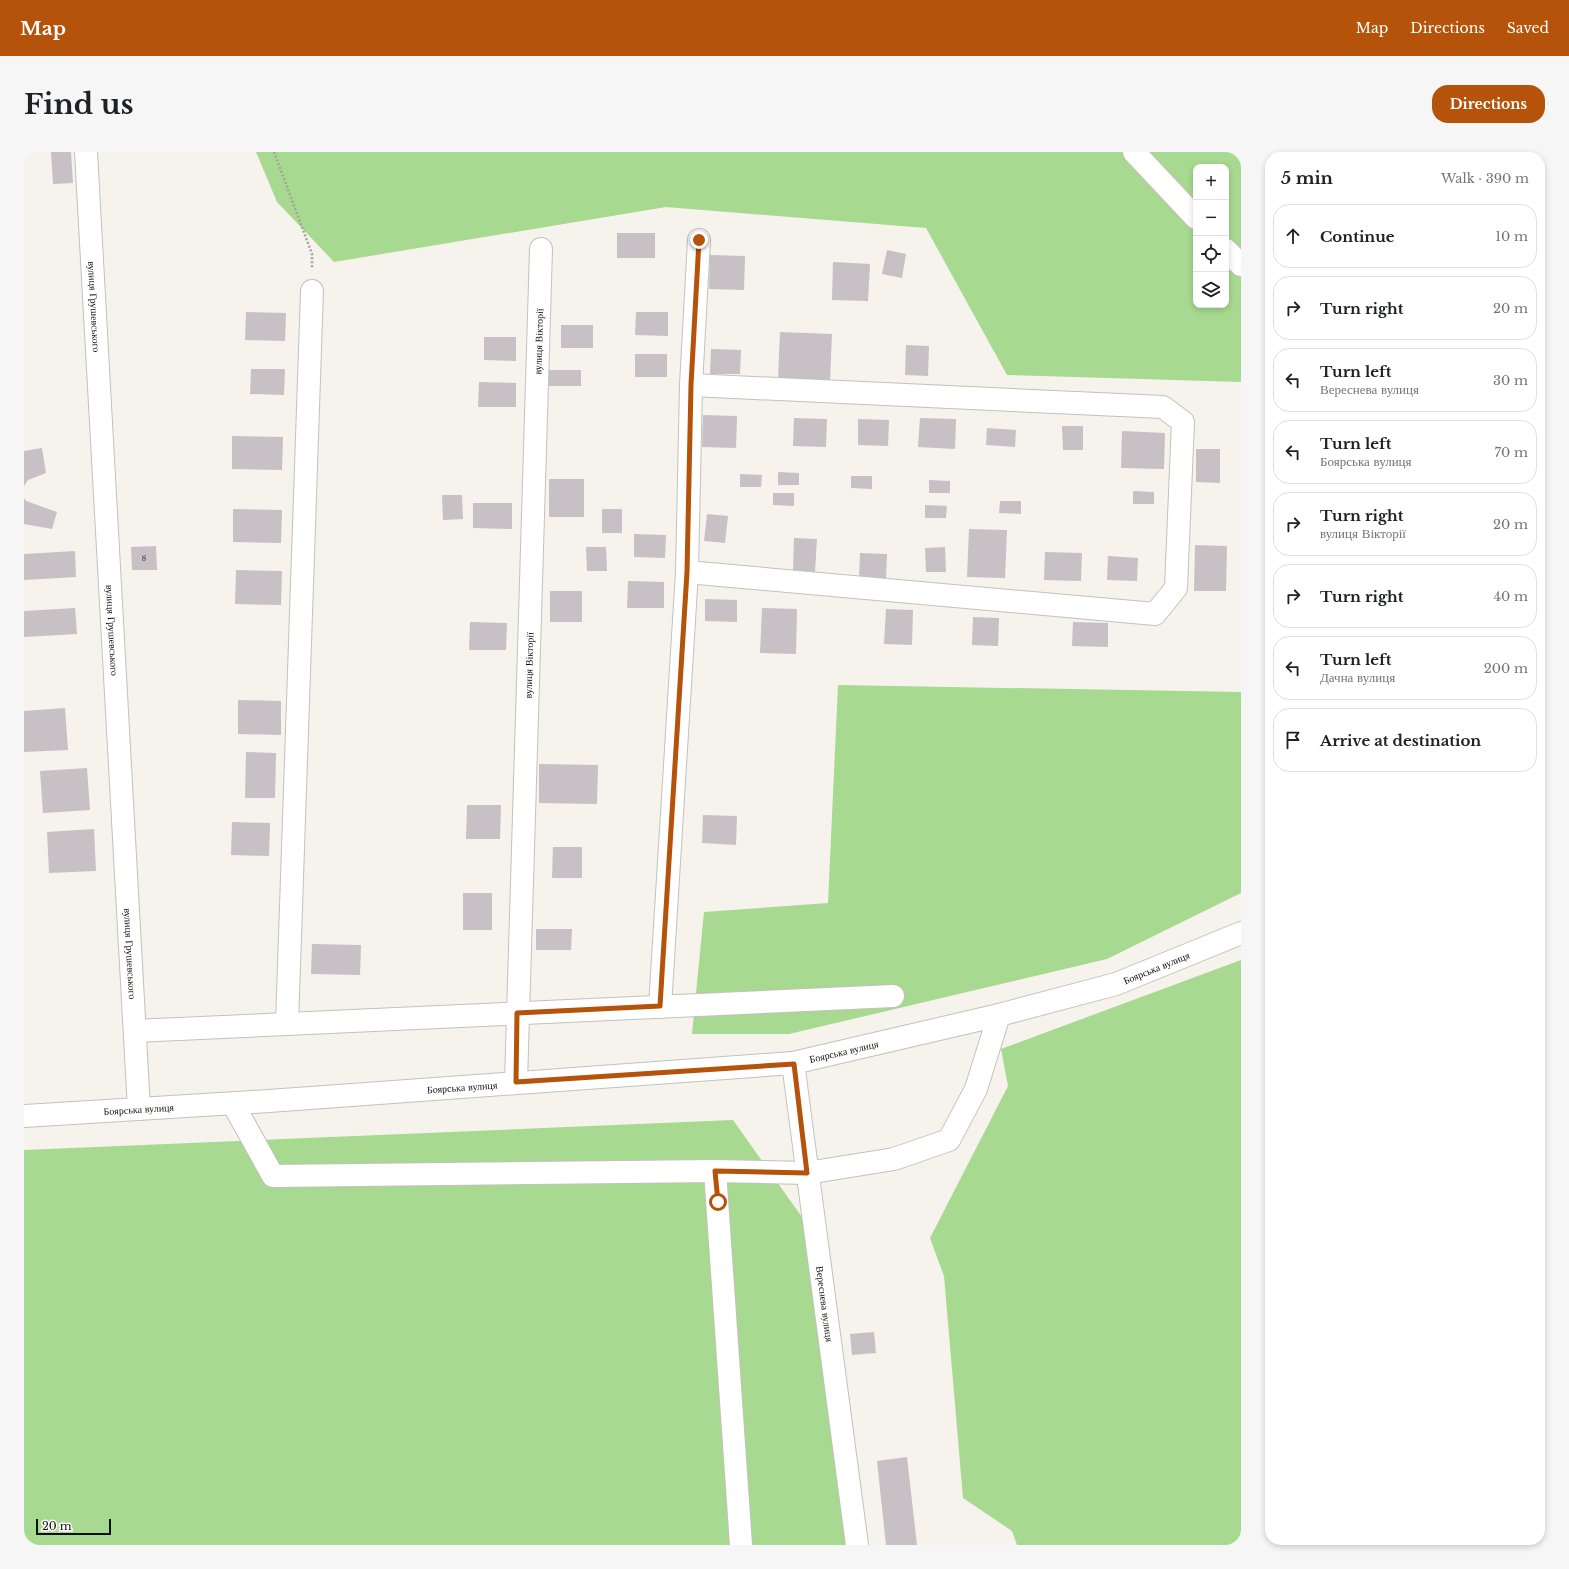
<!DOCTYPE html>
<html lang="en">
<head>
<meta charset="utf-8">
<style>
	:root { --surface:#fff; --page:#f6f6f6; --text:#202124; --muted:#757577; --line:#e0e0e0; --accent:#b45309 }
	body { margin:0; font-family:"Libre Baskerville",serif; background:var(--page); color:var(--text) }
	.controls { position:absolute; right:12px; top:12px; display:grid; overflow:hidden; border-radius:8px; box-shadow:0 2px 6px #0003 }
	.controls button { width:36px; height:36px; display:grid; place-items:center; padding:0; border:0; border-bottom:1px solid var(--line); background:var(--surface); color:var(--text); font:20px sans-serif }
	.scale { position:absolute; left:12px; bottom:10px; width:75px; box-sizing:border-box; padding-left:4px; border:2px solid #11100e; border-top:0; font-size:11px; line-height:14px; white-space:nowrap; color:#11100e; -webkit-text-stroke:3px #fff; paint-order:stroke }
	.stop { position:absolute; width:12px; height:12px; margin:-9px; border:3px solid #b45309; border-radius:50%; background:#fff }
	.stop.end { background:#b45309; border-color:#fff; box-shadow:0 1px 4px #0008 }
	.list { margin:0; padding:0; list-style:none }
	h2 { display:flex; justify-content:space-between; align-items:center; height:52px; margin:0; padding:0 16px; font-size:17px }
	h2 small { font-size:13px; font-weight:400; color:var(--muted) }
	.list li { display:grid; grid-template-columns:26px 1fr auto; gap:12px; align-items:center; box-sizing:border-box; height:64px; margin:0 8px 8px; padding:0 8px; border:1px solid var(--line); border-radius:16px }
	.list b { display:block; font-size:15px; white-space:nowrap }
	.list p { margin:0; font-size:13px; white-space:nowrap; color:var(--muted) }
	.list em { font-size:13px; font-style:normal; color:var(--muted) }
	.icon { flex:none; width:22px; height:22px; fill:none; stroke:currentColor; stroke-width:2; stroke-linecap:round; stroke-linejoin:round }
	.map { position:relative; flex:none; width:1217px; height:1393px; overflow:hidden; border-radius:16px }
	header { display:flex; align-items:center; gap:24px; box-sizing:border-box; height:56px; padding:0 20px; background:var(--accent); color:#fff }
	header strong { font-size:19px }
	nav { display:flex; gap:22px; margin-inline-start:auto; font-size:14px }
	.intro { display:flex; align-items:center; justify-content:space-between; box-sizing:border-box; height:96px; padding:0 24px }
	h1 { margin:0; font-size:28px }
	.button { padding:10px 18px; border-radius:16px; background:var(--accent); color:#fff; font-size:14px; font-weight:700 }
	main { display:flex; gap:24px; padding:0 24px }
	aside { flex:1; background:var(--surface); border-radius:16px; box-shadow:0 2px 6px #0003 }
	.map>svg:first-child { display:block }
	.green { fill:#a7d990; fill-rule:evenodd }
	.building { fill:#c7c0c4 }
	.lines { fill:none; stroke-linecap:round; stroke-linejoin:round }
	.minor-casing { stroke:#c4c1ba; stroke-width:24 }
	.path { stroke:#a5a29d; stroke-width:2.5; stroke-dasharray:2 2; stroke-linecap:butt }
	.minor { stroke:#fff; stroke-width:22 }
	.route { stroke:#b45309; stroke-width:5 }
	.labels { text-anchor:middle; stroke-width:4; stroke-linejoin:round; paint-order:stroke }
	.number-label { font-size:8px; fill:#3e3c3c }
	.street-label { font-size:10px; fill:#11100e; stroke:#fff }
</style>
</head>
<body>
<header>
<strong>Map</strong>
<nav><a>Map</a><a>Directions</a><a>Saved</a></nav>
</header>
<div class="intro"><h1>Find us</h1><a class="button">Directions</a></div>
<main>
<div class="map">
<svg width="1217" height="1393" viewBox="0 0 1217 1393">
	<rect width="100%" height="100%" fill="#f6f3ec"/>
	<!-- green -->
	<g class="green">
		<path d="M232,0h985v230l-234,-7 -81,-147 -260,-21 -332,55 -57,-60zM1172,15h30v138h-30z"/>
		<path d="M814,533l403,7v201l-134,66 -318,75h-97l12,-122 124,-9z"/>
		<path d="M1217,808v585h-224l-5,-14 -49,-33 -19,-222 -14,-38 78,-152 -7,-37z"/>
		<path d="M709,968l76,107 55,318h-840v-395z"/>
	</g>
	<!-- building -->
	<g class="building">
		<path d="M27,0h20l2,31 -20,1z"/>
		<rect x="593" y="81" width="38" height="25"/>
		<path d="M863,98l19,4 -4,24 -20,-4z"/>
		<path d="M686,103l35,1 -1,34 -35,-1z"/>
		<path d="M809,110l37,2 -2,37 -36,-1z"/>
		<path d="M222,160l40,1 -1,28 -40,-1z"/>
		<path d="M612,160h32v24l-33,-1z"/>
		<rect x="537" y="173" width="32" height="23"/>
		<path d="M756,180l52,2 -2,46 -52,-1z"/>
		<path d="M460,185h32v24l-32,-1z"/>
		<path d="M882,193l23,1 -1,30 -23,-1z"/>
		<path d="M687,197l30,1 -1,24h-30z"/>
		<rect x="611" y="202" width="32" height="23"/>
		<path d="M227,217h34l-1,26 -34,-1z"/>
		<rect x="525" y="218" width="32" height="16"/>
		<path d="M455,230l37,1v24h-38z"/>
		<path d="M679,263l34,1 -1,32 -34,-1z"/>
		<path d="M770,266l33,1 -1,28 -33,-1z"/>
		<path d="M896,266l36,1 -1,30 -37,-2z"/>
		<path d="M834,267l31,1 -1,26 -30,-1z"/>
		<path d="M1038,274h21v24h-20z"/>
		<path d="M963,276l29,2 -1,17 -29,-2z"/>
		<path d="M1098,279l43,2 -1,36 -43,-1z"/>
		<path d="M208,284l51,1 -1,33 -50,-1z"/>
		<path d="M18,296l4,25 -18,7 -4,6v-35z"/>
		<path d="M1172,297h24v34l-24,-1z"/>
		<path d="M754,320l21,1v12h-21z"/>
		<path d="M716,322l22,1 -1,12h-21z"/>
		<path d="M827,324h21v13l-21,-1z"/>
		<rect x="525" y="327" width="35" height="38"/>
		<path d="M905,328l21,1v12h-21z"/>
		<path d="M1109,339l21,1v12h-21z"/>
		<path d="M749,341h21v13l-21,-1z"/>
		<path d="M418,343h20l1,24 -20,1z"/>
		<path d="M0,346l2,3 31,11 -5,17 -28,-5z"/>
		<path d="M976,349h21v13l-22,-1z"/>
		<path d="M449,351h39v26l-39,-1z"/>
		<path d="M901,353l22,1 -1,12h-21z"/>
		<path d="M209,357l49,1 -1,33 -48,-1z"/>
		<rect x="578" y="357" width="20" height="24"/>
		<path d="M683,362l21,2 -3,27 -21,-2z"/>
		<path d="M945,377l38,1 -2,48 -38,-1z"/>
		<path d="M610,382l32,1 -1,23 -31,-1z"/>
		<path d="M770,386l23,1 -2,33 -22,-1z"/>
		<path d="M1171,393l32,1 -1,45h-32z"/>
		<path d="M132,394l1,24h-25l-1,-23z"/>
		<path d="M562,395h20l1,24h-20z"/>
		<path d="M921,395l1,25h-20l-1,-24z"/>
		<path d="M51,399l1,26 -52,3v-26z"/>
		<path d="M1021,400l37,1 -1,28 -37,-1z"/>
		<path d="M836,401l27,1 -1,25 -27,-1z"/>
		<path d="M1084,404l30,2 -1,23 -30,-1z"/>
		<path d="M212,418l46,1 -1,34 -46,-1z"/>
		<path d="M604,429l36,1v26h-37z"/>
		<rect x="526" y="439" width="32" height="31"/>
		<path d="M681,447l32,1v22l-32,-1z"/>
		<path d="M51,456l2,26 -53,3v-26z"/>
		<path d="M738,456l35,1 -1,45 -36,-1z"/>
		<path d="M862,457l27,1 -1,35 -28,-1z"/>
		<path d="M949,465l26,1 -1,28 -26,-1z"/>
		<path d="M446,470l37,1 -1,27h-37z"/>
		<path d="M1049,470l35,1v24l-36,-1z"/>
		<path d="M214,548l43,1v34l-43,-1z"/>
		<path d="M41,556l3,42 -44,2v-41z"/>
		<path d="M222,600l30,1 -1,45h-30z"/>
		<path d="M515,612l59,1 -1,39 -58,-1z"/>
		<path d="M63,616l3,42 -47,3 -3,-42z"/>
		<path d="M443,653h34l-1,34h-34z"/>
		<path d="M679,663l34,1 -1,29 -34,-2z"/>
		<path d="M208,670l38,1 -1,33 -38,-1z"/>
		<path d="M70,677l2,42 -47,2 -2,-41z"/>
		<path d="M529,695h29v31h-30z"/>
		<rect x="439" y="741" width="29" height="37"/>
		<path d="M512,777h36l-1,21h-35z"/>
		<path d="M288,792l49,1 -1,30 -49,-1z"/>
		<path d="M850,1180l2,21 -24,2 -2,-21z"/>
		<path d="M883,1305l10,88h-31l-9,-84z"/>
	</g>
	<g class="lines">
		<defs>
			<g id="minor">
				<path id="s1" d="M62,0l53,957"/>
				<path d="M1110,0l62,66"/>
				<path d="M1202,98l15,15"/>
				<path d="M663,420l468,42 21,-26 7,-166 -20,-15 -472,-22"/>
				<path d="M636,855l27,-435 4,-187 8,-145"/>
				<path d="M263,872l25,-733"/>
				<path d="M111,879l758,-35"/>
				<path id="s2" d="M769,911l64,482"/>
				<path id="s3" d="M492,930l25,-833"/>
				<path d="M209,952l40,72 442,-5 92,2 87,-14 55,-19 27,-51 23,-74"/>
				<path id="s4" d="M0,964l245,-15 524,-38 206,-48 117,-31 125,-51"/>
				<path d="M691,1019l26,374"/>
			</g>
		</defs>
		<!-- minor casing -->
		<use href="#minor" class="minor-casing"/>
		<!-- path -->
		<path class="path" d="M250,0l38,102v15"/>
		<!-- minor -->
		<use href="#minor" class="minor"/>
	</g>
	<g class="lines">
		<!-- route -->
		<path class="route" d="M675,88l-8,145 -4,187 -27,434 -143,7 -1,69 278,-18 13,109 -92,-2 3,31"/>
	</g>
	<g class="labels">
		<!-- number labels -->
		<g class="number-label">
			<text x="120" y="409">8</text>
		</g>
		<!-- street labels -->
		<g class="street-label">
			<text dy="4" stroke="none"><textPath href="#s1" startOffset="155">вулиця Грушевського</textPath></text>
			<text dy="4" stroke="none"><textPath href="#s3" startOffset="741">вулиця Вікторії</textPath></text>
			<text dy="4" stroke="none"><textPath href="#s1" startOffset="479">вулиця Грушевського</textPath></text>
			<text dy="4" stroke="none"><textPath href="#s3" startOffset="417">вулиця Вікторії</textPath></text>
			<text dy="4" stroke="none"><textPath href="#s1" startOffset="803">вулиця Грушевського</textPath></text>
			<text dy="4" stroke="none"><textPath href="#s4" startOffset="1147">Боярська вулиця</textPath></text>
			<text dy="4" stroke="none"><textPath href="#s4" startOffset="823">Боярська вулиця</textPath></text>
			<text dy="4" stroke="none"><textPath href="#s4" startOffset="439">Боярська вулиця</textPath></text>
			<text dy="4" stroke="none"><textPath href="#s4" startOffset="115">Боярська вулиця</textPath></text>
			<text dy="4" stroke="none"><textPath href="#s2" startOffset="243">Вереснева вулиця</textPath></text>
		</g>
	</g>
</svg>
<div class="controls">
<button>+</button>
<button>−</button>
<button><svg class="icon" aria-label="locate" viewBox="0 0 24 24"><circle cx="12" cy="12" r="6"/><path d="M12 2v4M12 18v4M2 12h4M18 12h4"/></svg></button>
<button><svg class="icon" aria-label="layers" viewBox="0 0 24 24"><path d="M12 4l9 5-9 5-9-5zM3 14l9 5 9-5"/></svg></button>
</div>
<div class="scale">20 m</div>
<div class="stop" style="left:694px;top:1050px"></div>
<div class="stop end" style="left:675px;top:88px"></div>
</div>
<aside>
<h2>5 min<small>Walk · 390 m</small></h2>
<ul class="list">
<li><svg class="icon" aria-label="ahead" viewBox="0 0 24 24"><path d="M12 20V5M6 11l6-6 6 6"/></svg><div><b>Continue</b></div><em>10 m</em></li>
<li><svg class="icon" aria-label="right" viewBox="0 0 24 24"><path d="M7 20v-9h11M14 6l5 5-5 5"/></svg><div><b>Turn right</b></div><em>20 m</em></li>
<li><svg class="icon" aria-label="left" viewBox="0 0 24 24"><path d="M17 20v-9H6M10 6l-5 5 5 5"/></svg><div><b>Turn left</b><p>Вереснева вулиця</p></div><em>30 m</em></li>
<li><svg class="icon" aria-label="left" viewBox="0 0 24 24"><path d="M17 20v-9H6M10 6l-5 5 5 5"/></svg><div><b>Turn left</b><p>Боярська вулиця</p></div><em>70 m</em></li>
<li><svg class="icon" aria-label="right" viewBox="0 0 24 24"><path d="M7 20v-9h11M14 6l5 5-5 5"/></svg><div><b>Turn right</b><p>вулиця Вікторії</p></div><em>20 m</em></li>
<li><svg class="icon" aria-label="right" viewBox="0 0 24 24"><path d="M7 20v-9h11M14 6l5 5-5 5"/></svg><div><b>Turn right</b></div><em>40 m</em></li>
<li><svg class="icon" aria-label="left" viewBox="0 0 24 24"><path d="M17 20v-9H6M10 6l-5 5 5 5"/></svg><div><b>Turn left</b><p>Дачна вулиця</p></div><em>200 m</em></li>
<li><svg class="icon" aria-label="arrive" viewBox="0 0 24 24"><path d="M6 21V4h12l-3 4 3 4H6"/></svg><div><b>Arrive at destination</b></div></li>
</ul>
</aside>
</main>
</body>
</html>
